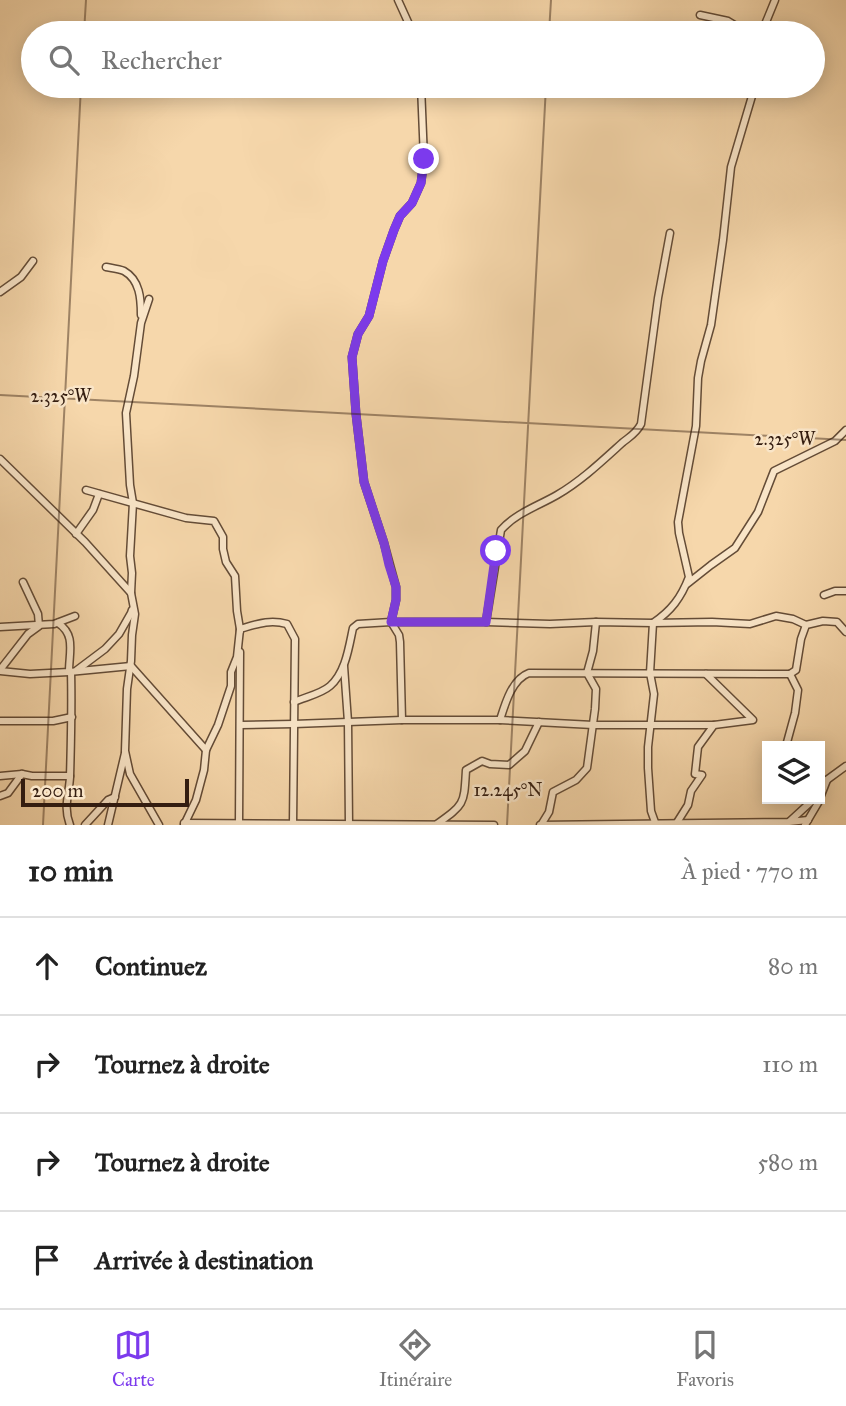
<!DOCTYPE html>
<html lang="fr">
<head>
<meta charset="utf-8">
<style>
	:root { --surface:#fff; --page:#f2f2f2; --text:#222; --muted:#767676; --line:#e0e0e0; --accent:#7c3aed }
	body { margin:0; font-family:"IM FELL Great Primer",serif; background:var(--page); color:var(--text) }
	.controls { position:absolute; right:21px; bottom:21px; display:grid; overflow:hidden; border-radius:0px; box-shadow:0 4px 18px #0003 }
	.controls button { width:63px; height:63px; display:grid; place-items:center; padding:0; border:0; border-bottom:2px solid var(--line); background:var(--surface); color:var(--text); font:35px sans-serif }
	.scale { position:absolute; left:21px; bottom:18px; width:168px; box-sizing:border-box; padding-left:7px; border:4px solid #341d10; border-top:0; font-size:19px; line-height:24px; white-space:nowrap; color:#341d10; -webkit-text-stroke:5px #f9e5c8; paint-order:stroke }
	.stop { position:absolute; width:21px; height:21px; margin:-16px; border:5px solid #7c3aed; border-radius:50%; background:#fff }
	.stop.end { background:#7c3aed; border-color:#fff; box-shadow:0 2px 7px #0008 }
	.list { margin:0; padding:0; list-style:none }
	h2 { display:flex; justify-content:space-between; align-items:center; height:91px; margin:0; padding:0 28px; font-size:30px }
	h2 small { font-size:23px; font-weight:400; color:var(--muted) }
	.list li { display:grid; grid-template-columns:46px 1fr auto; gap:21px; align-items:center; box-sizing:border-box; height:98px; padding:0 28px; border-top:2px solid var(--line) }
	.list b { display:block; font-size:26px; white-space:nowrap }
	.list em { font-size:23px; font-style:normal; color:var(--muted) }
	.icon { flex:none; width:38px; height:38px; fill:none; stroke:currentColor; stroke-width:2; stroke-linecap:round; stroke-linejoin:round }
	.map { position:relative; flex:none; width:846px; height:825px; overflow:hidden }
	.search { position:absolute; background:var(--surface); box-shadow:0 4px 18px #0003; left:21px; right:21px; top:21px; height:77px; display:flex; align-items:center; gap:18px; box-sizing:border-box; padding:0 24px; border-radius:38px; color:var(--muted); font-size:26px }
	.sheet { height:483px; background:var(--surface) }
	nav { display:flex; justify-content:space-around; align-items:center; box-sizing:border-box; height:98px; border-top:2px solid var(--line); background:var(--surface); font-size:19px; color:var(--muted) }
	nav a { display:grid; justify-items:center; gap:4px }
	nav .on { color:var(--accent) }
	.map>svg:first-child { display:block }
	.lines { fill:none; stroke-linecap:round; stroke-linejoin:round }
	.minor-casing { stroke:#644c37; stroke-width:9 }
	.minor { stroke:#f9e5c8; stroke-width:6 }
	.route { stroke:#7c3aed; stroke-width:9 }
	.ticks { fill:none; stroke:#341d10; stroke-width:2; stroke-opacity:0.45 }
	.ticks-label { font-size:18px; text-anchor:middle; fill:#341d10; stroke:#f9e5c8; stroke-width:5; stroke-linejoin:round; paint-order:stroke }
</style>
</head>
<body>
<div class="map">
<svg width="846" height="825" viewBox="0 0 846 825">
	<rect width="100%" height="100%" fill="#f6d7ab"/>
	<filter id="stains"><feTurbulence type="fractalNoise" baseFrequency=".00286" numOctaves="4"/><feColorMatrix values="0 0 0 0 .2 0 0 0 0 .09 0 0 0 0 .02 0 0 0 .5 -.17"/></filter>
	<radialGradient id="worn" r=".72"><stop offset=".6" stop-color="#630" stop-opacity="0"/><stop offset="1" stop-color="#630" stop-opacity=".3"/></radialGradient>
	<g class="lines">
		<defs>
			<g id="minor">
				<path d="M398,0l15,33"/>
				<path d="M700,15l28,6 20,12"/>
				<path d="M763,33l3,-11 9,-22"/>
				<path d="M106,267c5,1 13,2 18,4 16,9 17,28 17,44"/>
				<path d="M0,292l21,-15 12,-16"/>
				<path d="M149,299l-8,24 -7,53 -8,37 4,72 3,18 -3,53 2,17 -1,20 4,21 -3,21 -1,26 -4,28 -2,62 5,23 29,51"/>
				<path d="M0,459l85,83 46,51"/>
				<path d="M86,490l100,28 28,3 9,16v12l3,13 9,14 2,35 3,18 -3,28 -6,15v14l-13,39 -12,25 -2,20 -8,30 -12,25"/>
				<path d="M76,534l17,-24 6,-16"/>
				<path d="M687,584l24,-19 24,-17 23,-36 16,-41 61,-30 11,-11"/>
				<path d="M824,595l11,-4h11"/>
				<path d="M486,622l15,-92c15,-17 37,-24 56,-35 24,-14 44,-33 65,-52 7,-6 14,-9 19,-19l17,-126 12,-65"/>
				<path d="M0,627l54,-3 21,-8"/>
				<path d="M240,631v-2c17,-5 30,-10 47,-5l8,15 -2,186"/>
				<path d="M344,666l4,56 1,103"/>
				<path d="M0,670l28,-36 11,-8 -1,-12 -15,-32"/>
				<path d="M77,670l28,-21 14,-15 12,-21 1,-3"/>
				<path d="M0,671l30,3 39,-2c0,-20 7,-37 -11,-49"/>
				<path d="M69,672l62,-6 75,84"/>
				<path d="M294,702c11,-5 27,-8 36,-16 16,-14 19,-40 23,-58l5,-4 33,-2h95l64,2 46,-2 57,1 59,-1 38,2 26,-8 17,3 13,6"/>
				<path d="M402,720l-2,-78 -1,-7 -8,-13 5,-22v-13l-12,-44 -20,-61 -8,-68 -4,-57 6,-23 11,-18 14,-55 11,-31 6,-14 12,-13 9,-20 3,-24 -3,-73"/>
				<path d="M500,720c5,-16 12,-41 29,-47l261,1"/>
				<path d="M0,721h53l19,-4"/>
				<path d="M241,725l53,-1 108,-4h98l93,5h121"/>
				<path d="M786,746l9,-33 3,-23 -8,-16 6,-4 5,-31 5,-14 17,-4 14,1 9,10"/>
				<path d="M0,776l22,-2 10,2h38"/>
				<path d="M824,782l22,-16"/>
				<path d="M0,796l8,-3 14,-19"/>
				<path d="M790,821l24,-22"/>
				<path d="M184,823l310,2"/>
				<path d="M437,824c28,-20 27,-20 29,-54l16,-9 8,3 19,1 16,-14 14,-29"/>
				<path d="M676,824l12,-19 3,-14 11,-16 -7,-1 3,-27 16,-22 39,-5 -47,-46"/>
				<path d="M70,825c-7,-18 -1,-30 0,-48 1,-36 2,-70 1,-105"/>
				<path d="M85,825l23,-25 7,-3"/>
				<path d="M108,825l17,-72"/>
				<path d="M239,825l1,-173"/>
				<path d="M540,825l249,-3 19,-2"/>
				<path d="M541,825l8,-13 4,-20 23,-12 11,-12 8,-59 1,-20 -9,-16 6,-22 3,-29"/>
				<path d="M656,825l-5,-14 -3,-43v-21l6,-53 -4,-21 3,-50c18,-12 28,-25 36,-46l-10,-44 -1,-11 18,-96 2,-48 3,-17 10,-36 12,-85 8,-73 24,-81"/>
				<path d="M805,825l13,-22 9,-23"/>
			</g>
		</defs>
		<!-- minor casing -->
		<use href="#minor" class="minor-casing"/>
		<!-- minor -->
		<use href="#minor" class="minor"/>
	</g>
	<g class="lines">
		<!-- route -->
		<path class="route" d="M424,159l-3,24 -9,20 -12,13 -6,14 -11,31 -14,55 -11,18 -6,23 4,57 8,68 20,61 5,22 7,22v13l-5,22h95l10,-71"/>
	</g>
	<!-- ticks -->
	<path class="ticks" d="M84,33l2,-33M549,33l2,-33M0,395l846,45M43,825l38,-739M507,825l39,-739"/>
	<g class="ticks-label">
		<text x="61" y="402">2.325°W</text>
		<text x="785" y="445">2.325°W</text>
		<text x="508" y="796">12.245°N</text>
	</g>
	<rect width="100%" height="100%" filter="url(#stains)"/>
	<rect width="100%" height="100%" fill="url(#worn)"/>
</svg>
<div class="controls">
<button><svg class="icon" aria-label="layers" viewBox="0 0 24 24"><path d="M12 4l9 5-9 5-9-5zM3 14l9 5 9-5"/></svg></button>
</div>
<div class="scale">200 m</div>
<div class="stop" style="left:496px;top:551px"></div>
<div class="stop end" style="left:424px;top:159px"></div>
<div class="search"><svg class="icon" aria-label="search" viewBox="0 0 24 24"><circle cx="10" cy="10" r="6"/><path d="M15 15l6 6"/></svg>Rechercher</div>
</div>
<section class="sheet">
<h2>10 min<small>À pied · 770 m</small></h2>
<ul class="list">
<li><svg class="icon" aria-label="ahead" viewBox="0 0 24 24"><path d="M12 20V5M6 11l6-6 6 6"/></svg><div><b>Continuez</b></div><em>80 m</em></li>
<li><svg class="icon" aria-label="right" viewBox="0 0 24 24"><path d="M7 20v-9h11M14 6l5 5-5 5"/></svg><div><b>Tournez à droite</b></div><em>110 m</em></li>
<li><svg class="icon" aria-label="right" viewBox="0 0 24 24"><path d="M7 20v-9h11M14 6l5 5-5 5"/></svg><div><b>Tournez à droite</b></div><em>580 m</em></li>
<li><svg class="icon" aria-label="arrive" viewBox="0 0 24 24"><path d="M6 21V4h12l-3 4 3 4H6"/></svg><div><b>Arrivée à destination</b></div></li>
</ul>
</section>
<nav>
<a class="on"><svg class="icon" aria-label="map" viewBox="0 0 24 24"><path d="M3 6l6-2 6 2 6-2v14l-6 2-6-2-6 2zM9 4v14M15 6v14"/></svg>Carte</a>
<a><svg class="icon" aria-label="directions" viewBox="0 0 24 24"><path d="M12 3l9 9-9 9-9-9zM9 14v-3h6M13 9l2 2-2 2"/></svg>Itinéraire</a>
<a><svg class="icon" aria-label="saved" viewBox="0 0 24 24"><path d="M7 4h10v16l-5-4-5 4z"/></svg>Favoris</a>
</nav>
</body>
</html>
